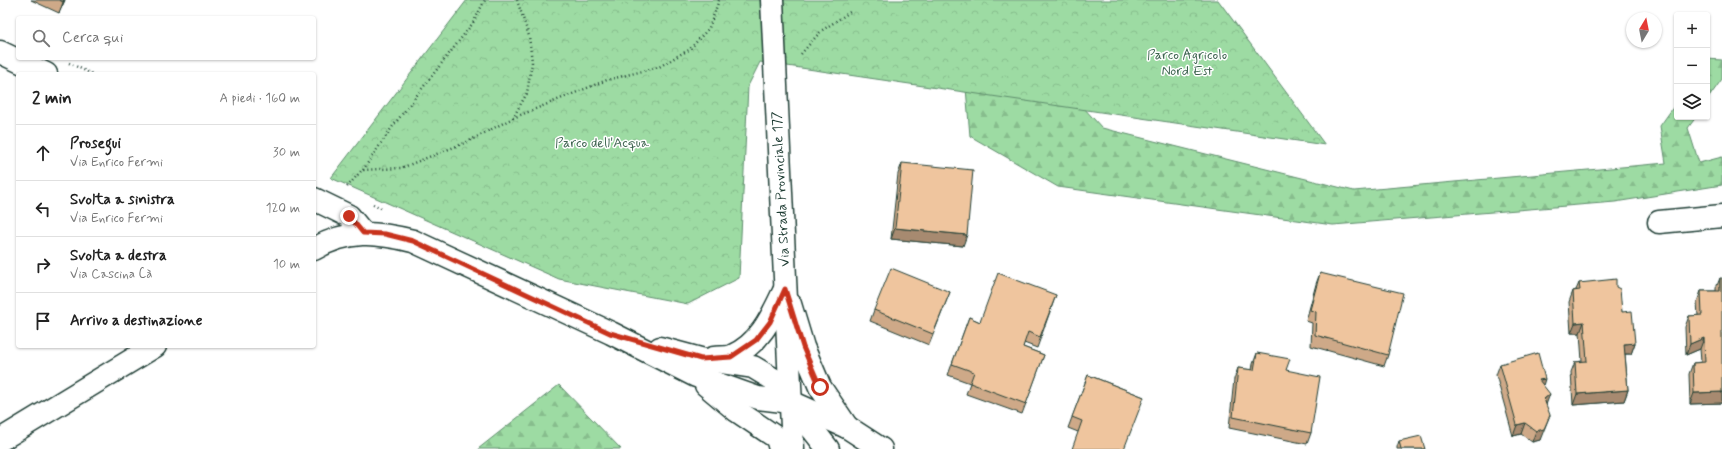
<!DOCTYPE html>
<html lang="it">
<head>
<meta charset="utf-8">
<style>
	:root { --surface:#fff; --page:#f6f6f6; --text:#222; --muted:#767676; --line:#e0e0e0 }
	body { margin:0; font-family:Mynerve,sans-serif; background:var(--page); color:var(--text) }
	.controls { position:absolute; right:12px; top:12px; display:grid; overflow:hidden; border-radius:4px; box-shadow:0 1px 3px #0004 }
	.controls button { width:36px; height:36px; display:grid; place-items:center; padding:0; border:0; border-bottom:1px solid var(--line); background:var(--surface); color:var(--text); font:20px sans-serif }
	.compass { position:absolute; left:1626px; top:12px; width:36px; height:36px; border-radius:50%; background:var(--surface); box-shadow:0 1px 3px #0004; rotate:10deg }
	.stop { position:absolute; width:12px; height:12px; margin:-9px; border:3px solid #c8321e; border-radius:50%; background:#fff }
	.stop.end { background:#c8321e; border-color:#fff; box-shadow:0 1px 4px #0008 }
	.list { margin:0; padding:0; list-style:none }
	h2 { display:flex; justify-content:space-between; align-items:center; height:52px; margin:0; padding:0 16px; font-size:17px }
	h2 small { font-size:13px; font-weight:400; color:var(--muted) }
	.list li { display:grid; grid-template-columns:26px 1fr auto; gap:12px; align-items:center; box-sizing:border-box; height:56px; padding:0 16px; border-top:1px solid var(--line) }
	.list b { display:block; font-size:15px; white-space:nowrap }
	.list p { margin:0; font-size:13px; white-space:nowrap; color:var(--muted) }
	.list em { font-size:13px; font-style:normal; color:var(--muted) }
	.icon { flex:none; width:22px; height:22px; fill:none; stroke:currentColor; stroke-width:2; stroke-linecap:round; stroke-linejoin:round }
	.map { position:relative; flex:none; width:1722px; height:449px; overflow:hidden }
	.search { position:absolute; background:var(--surface); box-shadow:0 1px 3px #0004; left:16px; top:16px; width:300px; height:44px; display:flex; align-items:center; gap:10px; box-sizing:border-box; padding:0 14px; border-radius:4px; color:var(--muted); font-size:15px }
	.panel { position:absolute; background:var(--surface); box-shadow:0 1px 3px #0004; left:16px; top:72px; width:300px; height:276px; border-radius:4px }
	.map>svg:first-child { display:block }
	.forest { fill:url(#forest-firs); stroke:#5e8c6c }
	.park { fill:url(#park-crowns); stroke:#5e8c6c }
	.lines { fill:none; stroke-linecap:round; stroke-linejoin:round }
	.street-casing { stroke:#1f3d34; stroke-width:25 }
	.secondary-casing { stroke:#1f3d34; stroke-width:25 }
	.path { stroke:#1f3d34; stroke-width:2.5; stroke-dasharray:1 3; stroke-linecap:butt }
	.street { stroke:#fff; stroke-width:22 }
	.secondary { stroke:#fff; stroke-width:22 }
	.wall { fill:#cea988; stroke:#1f3d34 }
	.shaded-wall { fill:#a78a6f; stroke:#1f3d34 }
	.building { fill:#efc59e; stroke:#1f3d34 }
	.route { stroke:#c8321e; stroke-width:5 }
	.labels { text-anchor:middle; stroke-width:3; stroke-linejoin:round; paint-order:stroke }
	.park-label { font-size:14px; fill:#3e6450; stroke:#fff }
	.street-label { font-size:14px; fill:#1f3d34; stroke:#fff }
</style>
</head>
<body>
<div class="map">
<svg width="1722" height="449" viewBox="0 0 1722 449">
	<defs>
		<pattern id="forest-firs" width="22" height="20" patternUnits="userSpaceOnUse"><rect width="22" height="20" fill="#9ddba3"/><path d="M5 1l3.5 6h-7zM16 11l3.5 6h-7z" fill="#87bd8d"/></pattern>
		<pattern id="park-crowns" width="20" height="18" patternUnits="userSpaceOnUse"><rect width="20" height="18" fill="#9ddba3"/><path d="M2 6a3 3 0 1 1 6 0M12 15a3 3 0 1 1 6 0" fill="none" stroke="#87bd8d"/></pattern>
	</defs>
	<rect width="100%" height="100%" fill="#fff"/>
	<filter id="ink" filterUnits="userSpaceOnUse"><feTurbulence type="fractalNoise" baseFrequency=".025" numOctaves="2"/><feDisplacementMap in="SourceGraphic" scale="8" xChannelSelector="R" yChannelSelector="G"/><feConvolveMatrix kernelMatrix="1 2 1 2 8 2 1 2 1" color-interpolation-filters="sRGB"/></filter>
	<g filter="url(#ink)">
		<!-- forest -->
		<g class="forest">
			<path d="M1707,59l15,1v19l-15,21z"/>
			<path d="M964,64l81,1 57,63 252,63 312,-28 -6,-37 17,-24v15h19l-8,11 11,35 23,-6v28l-107,17 -282,23 -275,-38 -88,-51z"/>
			<path d="M559,385l62,64h-143z"/>
		</g>
		<!-- park -->
		<path class="park" d="M467,0h751l107,145 -565,-83 -12,24 -9,192 -51,26 -129,-25 -228,-101z"/>
		<g class="lines">
			<defs>
				<g id="street">
					<path d="M0,52l46,22"/>
					<path d="M314,199l35,17 14,17"/>
					<path d="M1659,222l63,-6"/>
					<path d="M314,249c34,-20 62,-17 99,-8l198,92 85,43 62,22 33,4 56,25 34,22"/>
					<path d="M790,304l13,43 17,40 27,40"/>
					<path d="M660,348l41,11 52,8 20,12 55,70"/>
					<path d="M713,358c6,-1 14,0 19,-2 29,-13 40,-40 53,-67"/>
					<path d="M706,385l31,26 40,27 3,11"/>
					<path d="M0,440l155,-94"/>
				</g>
				<path id="secondary" d="M772,0l21,449"/>
			</defs>
			<!-- street casing -->
			<use href="#street" class="street-casing"/>
			<!-- secondary casing -->
			<use href="#secondary" class="secondary-casing"/>
			<!-- path -->
			<g class="path">
				<path d="M517,0l12,36 3,26 -5,31 -14,25 94,-38 52,-13 22,-13 8,-4 20,-22 10,-28"/>
				<path d="M801,54l20,-23 29,-19"/>
				<path d="M69,63l23,11"/>
				<path d="M363,170l30,-44 80,-103 12,-23"/>
				<path d="M347,187l15,-17 39,-2 66,-26 46,-24"/>
				<path d="M373,204l10,5"/>
			</g>
			<!-- street -->
			<use href="#street" class="street"/>
			<!-- secondary -->
			<use href="#secondary" class="secondary"/>
		</g>
		<!-- wall -->
		<g class="wall">
			<path d="M31,0h34l-6,13z"/>
			<path d="M902,163l61,83 -72,-7 7,-65z"/>
			<path d="M1320,273l68,82 -4,11 -73,-20 1,-23 -6,-2 10,-37z"/>
			<path d="M1720,278l2,125 -32,1 -1,-30 4,-11 8,-1 -1,-13 -14,6 -1,-28 4,-11h9l-1,-14 4,-11h15v-3z"/>
			<path d="M1579,283l37,4 6,25 13,31 -4,11h-6l3,36 -4,11 -51,4 -2,-33 4,-10 7,-1 -2,-28h-9l-2,-31 4,-11 3,-1z"/>
			<path d="M950,292l-21,53 -59,-24 4,-11z"/>
			<path d="M1056,295l-19,53 -13,-5 -1,4 21,8 -22,59 -56,-20 4,-11 -22,-8 21,-58 11,5z"/>
			<path d="M1257,353l29,17 25,63 -4,11 -78,-16 5,-49 4,-11 14,2 1,-6z"/>
			<path d="M1500,364l43,21 3,20 -6,35 -8,2 -11,-8 -8,2 -17,-61z"/>
			<path d="M1088,375l56,22 -66,35 -10,-4z"/>
			<path d="M1399,441l26,8h-28v-2z"/>
		</g>
		<!-- shaded-wall -->
		<g class="shaded-wall">
			<path d="M64,0h1l-6,13z"/>
			<path d="M895,228l72,7 -4,11 -72,-7z"/>
			<path d="M1584,322l-4,11h-9l4,-10z"/>
			<path d="M1704,338l-4,11 -14,6 4,-11z"/>
			<path d="M1635,343l-4,11h-11l4,-10z"/>
			<path d="M1545,379l-3,10 -3,-9z"/>
			<path d="M1628,390l-4,11 -51,4 4,-11z"/>
			<path d="M1722,392v11l-32,1 4,-11z"/>
			<path d="M1550,394l-4,11 -2,-6z"/>
			<path d="M1550,415l-10,25 -8,2 4,-11z"/>
			<path d="M1525,423l-4,11 -8,2 4,-11z"/>
		</g>
		<!-- building -->
		<g class="building">
			<path d="M59,0h5l-1,2z"/>
			<path d="M902,163l71,7 -6,65 -72,-7z"/>
			<path d="M891,268l59,24 -17,42 -59,-24z"/>
			<path d="M998,273l58,22 -16,42 -12,-5 -5,15 21,8 -18,49 -56,-21 4,-11 -22,-8 17,-47 11,5z"/>
			<path d="M1320,273l83,20 -15,62 -73,-20 1,-23 -6,-2z"/>
			<path d="M1720,278h2v114l-28,1 -1,-30 12,-1 -1,-24 -14,6 -1,-28 13,-1 -1,-24h19z"/>
			<path d="M1616,279v8l4,2 2,23 10,-1 3,32 -11,1 4,46 -51,4 -2,-32 12,-1 -3,-39 -9,1 -2,-32 7,-1 -1,-7z"/>
			<path d="M1257,353l33,6 -4,11 34,7 -9,56 -78,-16 5,-49 16,2z"/>
			<path d="M1538,353l7,26 -6,1 11,14 -6,5 6,16 -6,14 -8,2 -11,-8 -8,2 -17,-61z"/>
			<path d="M1088,375l56,22 -20,52h-52l10,-28 -10,-4z"/>
			<path d="M1421,436l4,13h-24l-2,-8z"/>
		</g>
	</g>
	<g class="lines" filter="url(#ink)">
		<!-- route -->
		<path class="route" d="M349,216l14,17 22,1 28,7 197,92 91,26 30,-2 25,-17 14,-18 15,-33 18,58 17,40"/>
	</g>
	<g class="labels">
		<!-- park labels -->
		<g class="park-label">
			<text x="1187" y="59">Parco Agricolo<tspan x="1187" dy="16">Nord Est</tspan></text>
			<text x="602" y="147">Parco dell'Acqua</text>
		</g>
		<!-- street labels -->
		<g class="street-label">
			<text transform="translate(780 189) rotate(-93)" y="5">Via Strada Provinciale 177</text>
		</g>
	</g>
</svg>
<div class="controls">
<button>+</button>
<button>−</button>
<button><svg class="icon" aria-label="layers" viewBox="0 0 24 24"><path d="M12 4l9 5-9 5-9-5zM3 14l9 5 9-5"/></svg></button>
</div>
<svg class="compass" viewBox="-18 -18 36 36"><path d="M0-13l5 13h-10z" fill="#e53935"/><path d="M0 13l5-13h-10z" fill="#767676"/></svg>
<div class="stop" style="left:820px;top:387px"></div>
<div class="stop end" style="left:349px;top:216px"></div>
<div class="search"><svg class="icon" aria-label="search" viewBox="0 0 24 24"><circle cx="10" cy="10" r="6"/><path d="M15 15l6 6"/></svg>Cerca qui</div>
<section class="panel">
<h2>2 min<small>A piedi · 160 m</small></h2>
<ul class="list">
<li><svg class="icon" aria-label="ahead" viewBox="0 0 24 24"><path d="M12 20V5M6 11l6-6 6 6"/></svg><div><b>Prosegui</b><p>Via Enrico Fermi</p></div><em>30 m</em></li>
<li><svg class="icon" aria-label="left" viewBox="0 0 24 24"><path d="M17 20v-9H6M10 6l-5 5 5 5"/></svg><div><b>Svolta a sinistra</b><p>Via Enrico Fermi</p></div><em>120 m</em></li>
<li><svg class="icon" aria-label="right" viewBox="0 0 24 24"><path d="M7 20v-9h11M14 6l5 5-5 5"/></svg><div><b>Svolta a destra</b><p>Via Cascina Cà</p></div><em>10 m</em></li>
<li><svg class="icon" aria-label="arrive" viewBox="0 0 24 24"><path d="M6 21V4h12l-3 4 3 4H6"/></svg><div><b>Arrivo a destinazione</b></div></li>
</ul>
</section>
</div>
</body>
</html>
